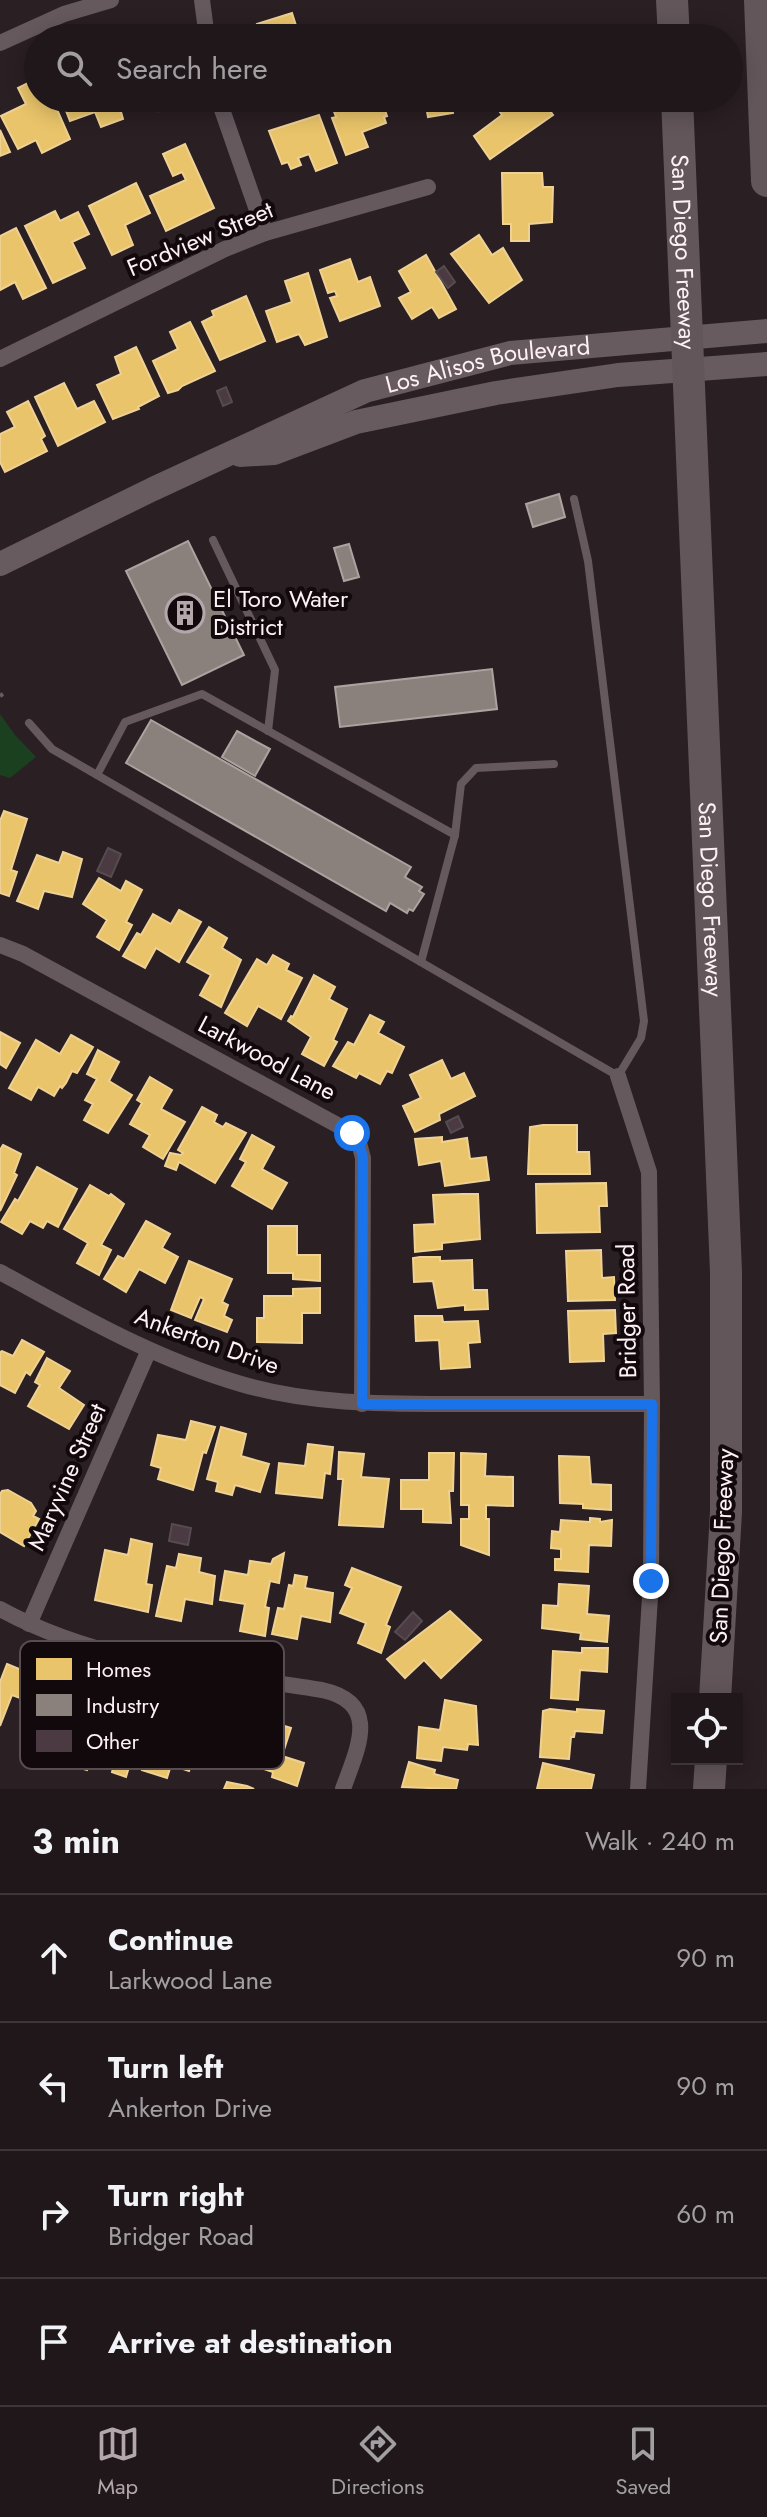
<!DOCTYPE html>
<html lang="en">
<head>
<meta charset="utf-8">
<style>
	:root { --surface:#20171a; --page:#2d2427; --text:#f1f3f6; --muted:#a29fa2; --line:#3d3639; --accent:#b4a7ac }
	body { margin:0; font-family:Jost,sans-serif; background:var(--page); color:var(--text) }
	.controls { position:absolute; right:24px; bottom:24px; display:grid; overflow:hidden; border-radius:0px; box-shadow:0 4px 20px #0003 }
	.controls button { width:72px; height:72px; display:grid; place-items:center; padding:0; border:0; border-bottom:2px solid var(--line); background:var(--surface); color:var(--text); font:40px sans-serif }
	.stop { position:absolute; width:24px; height:24px; margin:-18px; border:6px solid #1a73e8; border-radius:50%; background:#fff }
	.stop.end { background:#1a73e8; border-color:#fff; box-shadow:0 2px 8px #0008 }
	.list { margin:0; padding:0; list-style:none }
	h2 { display:flex; justify-content:space-between; align-items:center; height:104px; margin:0; padding:0 32px; font-size:34px }
	h2 small { font-size:26px; font-weight:400; color:var(--muted) }
	.list li { display:grid; grid-template-columns:52px 1fr auto; gap:24px; align-items:center; box-sizing:border-box; height:128px; padding:0 32px; border-top:2px solid var(--line) }
	.list b { display:block; font-size:30px; white-space:nowrap }
	.list p { margin:0; font-size:26px; white-space:nowrap; color:var(--muted) }
	.list em { font-size:26px; font-style:normal; color:var(--muted) }
	.icon { flex:none; width:44px; height:44px; fill:none; stroke:currentColor; stroke-width:2; stroke-linecap:round; stroke-linejoin:round }
	.map { position:relative; flex:none; width:767px; height:1789px; overflow:hidden }
	.search { position:absolute; background:var(--surface); box-shadow:0 4px 20px #0003; left:24px; right:24px; top:24px; height:88px; display:flex; align-items:center; gap:20px; box-sizing:border-box; padding:0 28px; border-radius:44px; color:var(--muted); font-size:30px }
	.sheet { height:616px; background:var(--surface) }
	nav { display:flex; justify-content:space-around; align-items:center; box-sizing:border-box; height:112px; border-top:2px solid var(--line); background:var(--surface); font-size:22px; color:var(--muted) }
	nav a { display:grid; justify-items:center; gap:4px }
	nav .on { color:var(--accent) }
	.map>svg:first-child { display:block }
	.green { fill:#1a4020 }
	.homes { fill:#e9c46a; stroke:#efd194; stroke-width:2 }
	.industry { fill:#8a817c; stroke:#ada2a0; stroke-width:2 }
	.building { fill:#4b3a41; stroke:#554c4f; stroke-width:2 }
	.lines { fill:none; stroke-linecap:round; stroke-linejoin:round }
	.path { stroke:#675d61; stroke-width:4; stroke-dasharray:6 4; stroke-linecap:butt }
	.service { stroke:#65595e; stroke-width:8 }
	.minor { stroke:#65595e; stroke-width:16 }
	.secondary { stroke:#685b5f; stroke-width:24 }
	.motorway { stroke:#62565a; stroke-width:32 }
	.route { stroke:#1a73e8; stroke-width:10 }
	.labels { text-anchor:middle; stroke-width:8; stroke-linejoin:round; paint-order:stroke }
	.street-label { font-size:24px; fill:#fef0f5; stroke:#11090c }
	.poi-label { font-size:24px; fill:#fef0f5; stroke:#11090c; text-anchor:start }
	.key { fill:#11090c; stroke:#584e52; stroke-width:2 }
	.key-label { font-size:22px; fill:#fef0f5 }
</style>
</head>
<body>
<div class="map">
<svg width="767" height="1789" viewBox="0 0 767 1789">
	<rect width="100%" height="100%" fill="#2a1f23"/>
	<!-- green -->
	<path class="green" d="M0,714l15,21 21,22 -26,21 -10,-3z"/>
	<!-- homes -->
	<g class="homes">
		<path d="M292,13l8,25h-39l-4,-14z"/>
		<path d="M38,78v20h14l18,41 -28,14 -6,-13 -18,9 -17,-33 25,-12 -8,-16z"/>
		<path d="M61,98h56l6,21 -22,8 -6,-15 -25,9z"/>
		<path d="M147,98h33l2,7 -23,6 -3,-10 -7,2z"/>
		<path d="M340,98h41l6,18 -3,1 2,6 -24,9 6,15 -22,8 -14,-37 4,-1 -6,-16z"/>
		<path d="M397,98h53l3,15 -25,4 -3,-17 -27,5z"/>
		<path d="M490,98h51l12,17 -63,44 -16,-23 28,-21z"/>
		<path d="M319,115l18,48 -21,8 -7,-17 -11,4 3,7 -10,4 -3,-7 -6,2 -13,-33z"/>
		<path d="M0,130l10,22 -10,4z"/>
		<path d="M185,144l29,64 -48,23 -16,-35 36,-16 -4,-8 -9,4 -10,-22z"/>
		<path d="M502,173h40l1,14h10l-1,35 -23,2v17h-18v-17h-8z"/>
		<path d="M136,183l14,30 -25,12 8,20 -21,10 -23,-49z"/>
		<path d="M55,211l5,10 18,-9 11,22 -17,8 13,26 -32,15 -28,-57z"/>
		<path d="M16,228l30,60 -23,11 -8,-17 -15,8v-54z"/>
		<path d="M479,235l13,20 11,-7 19,32 -33,23 -38,-49z"/>
		<path d="M426,255l30,54 -17,9 -7,-11 -20,12 -13,-21 12,-6 -12,-21z"/>
		<path d="M350,259l8,23 12,-5 10,29 -40,15 -10,-23 7,-2 -2,-5 -7,2 -8,-23z"/>
		<path d="M308,273l19,64 -22,8 -6,-11 -22,8 -11,-31 26,-9 -7,-21z"/>
		<path d="M246,296l19,45 -45,19 -18,-38 12,-6 -2,-5z"/>
		<path d="M190,322l25,49 -33,15 -4,4 -10,3 -15,-32 25,-12 -8,-17z"/>
		<path d="M136,347l23,49 -21,11 1,2 -26,10 -16,-34 24,-11 -6,-17z"/>
		<path d="M64,383l13,26 17,-8 11,21 -47,24 -23,-49z"/>
		<path d="M28,401l17,35 -4,3 6,12 -42,21 -5,-10v-28l15,-7 -8,-15z"/>
		<path d="M4,811l23,8 -16,51 6,2 -8,24 -9,-3v-72z"/>
		<path d="M63,852l19,7 -10,38 -28,-6 -6,18 -21,-8 20,-46 22,8z"/>
		<path d="M99,878l22,13 5,-10 16,9 -16,32 6,3 -13,25 -22,-13 10,-17 -24,-16z"/>
		<path d="M179,910l22,12 -22,40 -23,-14 -11,20 -22,-12 14,-23 4,2 12,-21 18,10z"/>
		<path d="M209,927l18,11 -5,10 19,12 -20,47 -21,-12 11,-20 -24,-13z"/>
		<path d="M273,955l16,9 -3,6 16,8 -21,41 -23,-13 -11,20 -22,-13 32,-54 10,6z"/>
		<path d="M314,975l21,12 -6,12 18,10 -14,31 4,2 -13,24 -22,-12 9,-17 -23,-16 3,-5 2,1z"/>
		<path d="M370,1015l14,7 -6,11 26,14 -12,26 -5,-2 -7,13 -21,-11 -3,5 -23,-12 15,-24 6,3z"/>
		<path d="M0,1032l20,11 -14,25 -6,-4z"/>
		<path d="M71,1035l22,12 -16,26 -5,-2 -6,12 -4,5 -2,-2 -6,10 -16,-9 -7,13 -22,-12 27,-48 24,14z"/>
		<path d="M98,1050l21,12 -10,19 23,14 -24,38 -24,-13 9,-16 -8,-4 12,-21 -10,-5z"/>
		<path d="M442,1060l9,19 13,-6 11,23 -36,18 1,6 -25,12 -12,-26 18,-8 -11,-23z"/>
		<path d="M150,1077l22,13 -11,19 24,13 -22,37 -20,-12 7,-12 -20,-11 12,-21 -5,-3z"/>
		<path d="M202,1107l15,8 -3,7 9,5 3,-4 20,10 -31,50 -36,-21 -3,8 -11,-4 5,-13 11,2 2,-2 -5,-3z"/>
		<path d="M543,1125h34v27h12l1,22h-62l2,-47z"/>
		<path d="M252,1135l22,12 -12,22 25,14 -15,26 -40,-23 14,-24 -6,-3z"/>
		<path d="M442,1137v5l25,-4 3,21 16,-2 3,23 -44,6 -4,-25 -22,4 -4,-26z"/>
		<path d="M3,1145l18,9 -7,19 3,2 -17,36v-61z"/>
		<path d="M37,1167l40,22 -19,38 -11,-6 -4,7 -13,-7 -8,13 -21,-12 14,-23 3,2z"/>
		<path d="M606,1183l1,23h-8l1,26 -63,1 -1,-49z"/>
		<path d="M90,1185l19,11 2,-2 13,10 -23,41 10,5 -12,25 -22,-12 11,-20 -24,-14z"/>
		<path d="M462,1194h16l2,45 -38,4v6l-27,3 -1,-27 21,-1 -2,-29z"/>
		<path d="M146,1221l24,13 -8,14 16,9 -13,26 -26,-14 -13,23 -22,-13 14,-23 6,3z"/>
		<path d="M268,1226h29v29h23v26l-27,-2v-6h-25z"/>
		<path d="M601,1250l1,28 12,-1 1,23 -47,1 -2,-50z"/>
		<path d="M420,1257h20v4l32,-1 1,30h14l1,19 -23,1v-5l-27,3 -5,-27 -19,1 -1,-24z"/>
		<path d="M189,1261l43,18 -10,23 6,3 -4,11 8,4 -5,12 -32,-12 9,-21 -4,-2 -9,21 -20,-8z"/>
		<path d="M320,1288v25h-18v30l-45,-1v-24h7v-22h29v-7z"/>
		<path d="M615,1310l1,23 -13,1 1,27 -34,1 -2,-51z"/>
		<path d="M415,1316h27l1,6 35,-1 2,21 -12,1 2,24 -29,2 -2,-29 -23,1z"/>
		<path d="M22,1340l22,12 -14,23 -4,-3 -11,21 -15,-8v-33l2,-1 11,5z"/>
		<path d="M47,1358l23,13 -11,17 25,17 -15,24 -41,-23 12,-21 -5,-3z"/>
		<path d="M191,1421l24,6 -9,26 -3,-1 -10,38 -35,-11 3,-11 -10,-3 7,-30 28,5z"/>
		<path d="M221,1427l25,7 -5,22 28,8 -9,28 -25,-7 -3,10 -16,-4 2,-9 -11,-3z"/>
		<path d="M308,1444l25,3 -3,27 -5,-1 -3,25 -46,-5 3,-30 26,3z"/>
		<path d="M339,1452l25,2 -3,23 28,2 -6,48 -44,-2 4,-46h-5z"/>
		<path d="M429,1453h25l-1,38h-4l2,32 -28,-1v-13h-22v-29h28z"/>
		<path d="M461,1453l25,1 -1,22 28,1v29l-27,-1v14h3v36l-28,-10v-26h8v-14h-8z"/>
		<path d="M559,1456l30,1 2,27 20,1v25l-28,-2v-4l-23,-1z"/>
		<path d="M8,1490l23,13 5,8 -3,5 6,3 -15,27 -24,-14v-38l2,-3z"/>
		<path d="M590,1518l10,1v3l12,-2 -1,26 -22,-1 -1,27 -33,-2v-11h6v-10l-10,-1 1,-17 8,1 1,-12 29,2z"/>
		<path d="M131,1539l21,5 -6,40 6,1 -4,27 -53,-12 10,-50 23,5z"/>
		<path d="M284,1553l-5,30 -9,-2 -5,26 4,1 -4,28 -25,-5 5,-27 -25,-4 5,-29 23,4 2,-14 21,3 2,-5z"/>
		<path d="M179,1554l22,4 -2,14 16,4 -3,28 -27,-5 -4,22 -25,-5 11,-50 9,2z"/>
		<path d="M352,1568l49,19 -15,38 4,2 -9,26 -23,-10 8,-20 -26,-10 12,-25 -7,-3z"/>
		<path d="M295,1575l12,2 -2,11 28,5 -3,29 -29,-6 -4,23 -25,-5 6,-26 6,1 5,-24 4,1z"/>
		<path d="M559,1584l30,2 -2,28 22,2 -2,26 -27,-3 1,-6 -39,-5 1,-23 15,1z"/>
		<path d="M450,1611l31,29 -40,38 -17,-18 -19,18 -18,-19z"/>
		<path d="M582,1648h26l-1,24 -27,-2 -2,30 -27,-2 2,-47 29,2z"/>
		<path d="M7,1664l22,9 -9,25 -8,-3 -12,31v-44z"/>
		<path d="M97,1695l26,8 -7,21 27,9 -11,35 -3,-1 -3,10 -14,-5 3,-11 -2,-1 -3,7 -20,-7 -3,10 -14,-4 12,-39 10,3 2,-6 -7,-2z"/>
		<path d="M445,1700l31,6 2,39 -10,-1 -1,6 -24,-3 -2,14 -24,-3 2,-31 21,3z"/>
		<path d="M550,1709l27,3v-3l27,2 -2,22 -27,-2 -1,6h-3l-2,22 -29,-2 3,-46z"/>
		<path d="M241,1713l50,15 -9,28 22,7 -7,23 -25,-9 1,-5 -36,-12 5,-16 -9,-3z"/>
		<path d="M185,1715l24,7 -9,26 -4,-1 -7,24 -18,-6 -4,13 -25,-8 8,-31 6,-12 23,8z"/>
		<path d="M409,1762l26,8 -1,4 24,6 -2,9 -54,-2z"/>
		<path d="M543,1763l51,12 -3,14h-54z"/>
		<path d="M227,1782l20,4 7,3h-30z"/>
	</g>
	<!-- industry -->
	<g class="industry">
		<path d="M559,494l6,23 -32,10 -7,-23z"/>
		<path d="M188,541l56,114 -62,30 -56,-114z"/>
		<path d="M349,544l10,33 -15,4 -10,-33z"/>
		<path d="M492,669l5,40 -157,18 -5,-40z"/>
		<path d="M151,720l260,147 -6,10 17,10 -3,4 5,3 -11,17 -4,-2 -2,4 -17,-10 -4,8 -260,-148z"/>
		<path d="M237,731l33,18 -15,27 -33,-19z"/>
	</g>
	<!-- building -->
	<g class="building">
		<path d="M444,266l11,16 -7,6 -12,-16z"/>
		<path d="M226,387l6,15 -9,4 -6,-15z"/>
		<path d="M108,848l13,6 -10,23 -14,-6z"/>
		<path d="M458,1116l5,11 -12,6 -5,-11z"/>
		<path d="M172,1524l19,4 -3,17 -19,-4z"/>
		<path d="M413,1612l9,9 -17,19 -10,-8z"/>
	</g>
	<g class="lines">
		<!-- path -->
		<path class="path" d="M0,696l3,-2"/>
		<!-- service -->
		<g class="service">
			<path d="M213,540l62,130 -7,61"/>
			<path d="M29,723l23,26 566,327 23,-38 3,-17 -56,-460 -14,-62"/>
			<path d="M97,775l28,-53 77,-28 253,141 -34,127"/>
			<path d="M455,835l6,-51 15,-16 78,-4"/>
		</g>
		<!-- minor -->
		<g class="minor">
			<path d="M202,0l5,38"/>
			<path d="M0,43l64,-29 47,-14"/>
			<path d="M218,98l47,135"/>
			<path d="M0,359l225,-110 40,-16 163,-46"/>
			<path d="M0,945l23,9 329,179 7,10 4,15 -1,246"/>
			<path d="M618,1076l31,96 3,232 -1,177 -13,208"/>
			<path d="M0,1272c78,43 155,87 241,112 71,21 145,20 217,20 65,0 130,0 194,0"/>
			<path d="M0,1609c98,54 214,64 322,81 60,13 35,59 21,99"/>
			<path d="M29,1624l120,-274"/>
		</g>
		<!-- secondary -->
		<g class="secondary">
			<path d="M240,455l34,-2 82,-31 140,-29 122,-18 149,-11"/>
			<path id="s1" d="M0,564l153,-75 212,-98 145,-38 257,-22"/>
		</g>
		<!-- motorway -->
		<g class="motorway">
			<path d="M672,0l2,38"/>
			<path d="M760,0l7,181"/>
			<path id="s2" d="M677,98l49,1174v240l-11,187"/>
			<path d="M709,1789l2,-30"/>
		</g>
	</g>
	<g class="lines">
		<!-- route -->
		<path class="route" d="M352,1133l7,10 4,15 -1,246h290l-1,177"/>
	</g>
	<!-- icons -->
	<defs>
		<symbol id="building-ring" viewBox="-11 -11 22 22"><circle r="9.5" fill="#11090c" stroke="#b4a7ac" stroke-width="1.5"/><path d="M-4-6H4V6H1V3H-1V6H-4ZM-2.5-4.3h1.7v1.8h-1.7ZM.8-4.3h1.7v1.8H.8ZM-2.5-1h1.7V.8h-1.7ZM.8-1h1.7V.8H.8Z" fill="#b4a7ac"/></symbol>
	</defs>
	<g fill-rule="evenodd">
		<use href="#building-ring" x="163" y="591" width="44" height="44"/>
	</g>
	<g class="labels">
		<!-- street labels -->
		<g class="street-label">
			<text transform="translate(200 239) rotate(-23)" y="8">Fordview Street</text>
			<text dy="8" stroke="none"><textPath href="#s2" startOffset="154">San Diego Freeway</textPath></text>
			<text dy="8" stroke="none"><textPath href="#s1" startOffset="530">Los Alisos Boulevard</textPath></text>
			<text dy="8" stroke="none"><textPath href="#s2" startOffset="802">San Diego Freeway</textPath></text>
			<text transform="translate(267 1058) rotate(28)" y="8">Larkwood Lane</text>
			<text transform="translate(627 1311) rotate(-91)" y="8">Bridger Road</text>
			<text transform="translate(207 1341) rotate(20)" y="8">Ankerton Drive</text>
			<text transform="translate(67 1477) rotate(-66)" y="8">Maryvine Street</text>
			<text transform="translate(722 1546) rotate(-88)" y="8">San Diego Freeway</text>
		</g>
		<!-- poi labels -->
		<g class="poi-label">
			<text x="213" y="607">El Toro Water<tspan x="213" dy="28">District</tspan></text>
		</g>
	</g>
	<!-- legend -->
	<rect x="20" y="1641" width="264" height="128" rx="12" class="key"/>
	<rect x="36" y="1658" width="36" height="22" fill="#e9c46a"/>
	<rect x="36" y="1694" width="36" height="22" fill="#8a817c"/>
	<rect x="36" y="1730" width="36" height="22" fill="#4b3a41"/>
	<g class="key-label">
		<text x="86" y="1677">Homes</text>
		<text x="86" y="1713">Industry</text>
		<text x="86" y="1749">Other</text>
	</g>
</svg>
<div class="controls">
<button><svg class="icon" aria-label="locate" viewBox="0 0 24 24"><circle cx="12" cy="12" r="6"/><path d="M12 2v4M12 18v4M2 12h4M18 12h4"/></svg></button>
</div>
<div class="stop" style="left:352px;top:1133px"></div>
<div class="stop end" style="left:651px;top:1581px"></div>
<div class="search"><svg class="icon" aria-label="search" viewBox="0 0 24 24"><circle cx="10" cy="10" r="6"/><path d="M15 15l6 6"/></svg>Search here</div>
</div>
<section class="sheet">
<h2>3 min<small>Walk · 240 m</small></h2>
<ul class="list">
<li><svg class="icon" aria-label="ahead" viewBox="0 0 24 24"><path d="M12 20V5M6 11l6-6 6 6"/></svg><div><b>Continue</b><p>Larkwood Lane</p></div><em>90 m</em></li>
<li><svg class="icon" aria-label="left" viewBox="0 0 24 24"><path d="M17 20v-9H6M10 6l-5 5 5 5"/></svg><div><b>Turn left</b><p>Ankerton Drive</p></div><em>90 m</em></li>
<li><svg class="icon" aria-label="right" viewBox="0 0 24 24"><path d="M7 20v-9h11M14 6l5 5-5 5"/></svg><div><b>Turn right</b><p>Bridger Road</p></div><em>60 m</em></li>
<li><svg class="icon" aria-label="arrive" viewBox="0 0 24 24"><path d="M6 21V4h12l-3 4 3 4H6"/></svg><div><b>Arrive at destination</b></div></li>
</ul>
</section>
<nav>
<a class="on"><svg class="icon" aria-label="map" viewBox="0 0 24 24"><path d="M3 6l6-2 6 2 6-2v14l-6 2-6-2-6 2zM9 4v14M15 6v14"/></svg>Map</a>
<a><svg class="icon" aria-label="directions" viewBox="0 0 24 24"><path d="M12 3l9 9-9 9-9-9zM9 14v-3h6M13 9l2 2-2 2"/></svg>Directions</a>
<a><svg class="icon" aria-label="saved" viewBox="0 0 24 24"><path d="M7 4h10v16l-5-4-5 4z"/></svg>Saved</a>
</nav>
</body>
</html>
